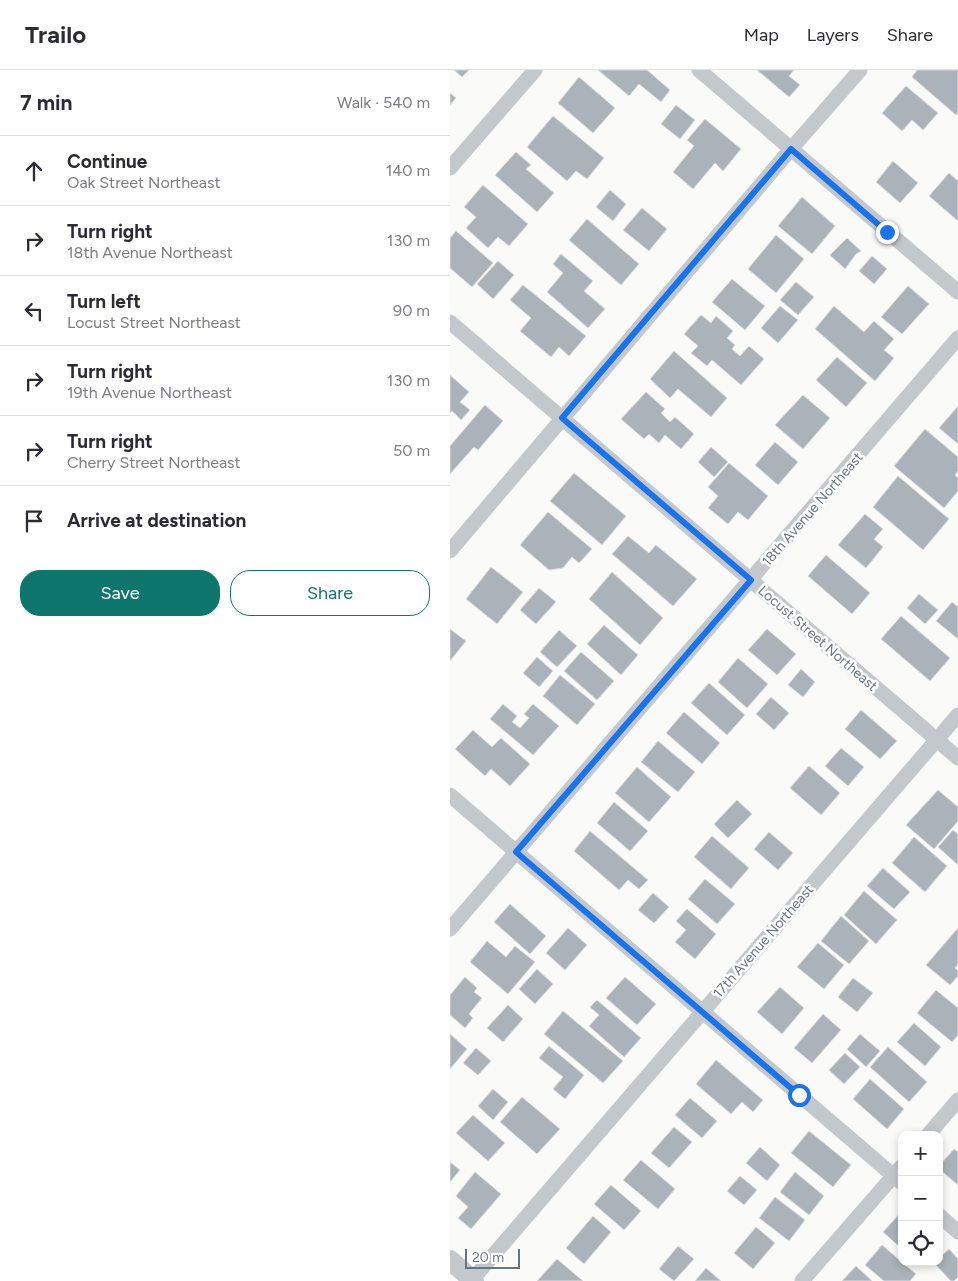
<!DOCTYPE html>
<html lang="en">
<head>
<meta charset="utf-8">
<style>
	:root { --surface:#fff; --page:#f2f2f3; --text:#2b2b33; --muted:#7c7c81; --line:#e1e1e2; --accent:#0f766e }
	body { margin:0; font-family:Figtree,sans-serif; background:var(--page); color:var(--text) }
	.controls { position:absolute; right:15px; bottom:15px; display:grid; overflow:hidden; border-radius:10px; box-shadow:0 2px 8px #0003 }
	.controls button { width:45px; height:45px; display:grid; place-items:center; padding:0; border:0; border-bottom:1px solid var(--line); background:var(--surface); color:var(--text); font:25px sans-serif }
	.scale { position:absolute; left:15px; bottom:12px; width:55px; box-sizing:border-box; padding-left:5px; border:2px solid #657683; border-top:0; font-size:14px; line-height:18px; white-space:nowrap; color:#657683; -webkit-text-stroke:4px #fff; paint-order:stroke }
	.stop { position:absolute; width:15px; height:15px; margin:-11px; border:4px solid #1a73e8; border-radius:50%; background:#fff }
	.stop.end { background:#1a73e8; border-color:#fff; box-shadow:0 1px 5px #0008 }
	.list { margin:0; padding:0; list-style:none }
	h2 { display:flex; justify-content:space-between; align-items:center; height:65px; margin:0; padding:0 20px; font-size:21px }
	h2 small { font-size:16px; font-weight:400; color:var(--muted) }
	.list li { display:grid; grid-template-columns:32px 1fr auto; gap:15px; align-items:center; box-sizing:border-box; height:70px; padding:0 20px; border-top:1px solid var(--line) }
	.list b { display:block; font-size:19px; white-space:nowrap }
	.list p { margin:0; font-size:16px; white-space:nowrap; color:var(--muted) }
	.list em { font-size:16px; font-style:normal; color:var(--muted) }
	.actions { display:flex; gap:10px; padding:15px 20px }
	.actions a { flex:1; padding:11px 0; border:1px solid var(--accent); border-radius:20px; text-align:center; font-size:18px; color:var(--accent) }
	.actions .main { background:var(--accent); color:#fff }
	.icon { flex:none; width:28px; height:28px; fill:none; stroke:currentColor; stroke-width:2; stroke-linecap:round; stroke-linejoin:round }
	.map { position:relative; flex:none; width:508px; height:1211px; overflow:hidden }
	header { display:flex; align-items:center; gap:30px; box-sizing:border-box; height:70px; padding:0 25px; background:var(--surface); border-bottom:1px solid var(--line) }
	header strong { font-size:24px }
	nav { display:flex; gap:28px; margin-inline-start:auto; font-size:18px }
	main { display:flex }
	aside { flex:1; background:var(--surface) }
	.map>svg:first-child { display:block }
	.building { fill:#aab3b9; stroke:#dcdcda }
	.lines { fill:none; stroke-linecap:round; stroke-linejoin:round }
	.minor { stroke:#c3c8cc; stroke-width:15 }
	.tertiary { stroke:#c3c8cc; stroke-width:20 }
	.route { stroke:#1a73e8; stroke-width:6 }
	.labels { text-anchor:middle; stroke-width:5; stroke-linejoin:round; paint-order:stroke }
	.street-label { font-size:14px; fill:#657683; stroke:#fff }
</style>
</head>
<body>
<header>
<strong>Trailo</strong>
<nav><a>Map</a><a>Layers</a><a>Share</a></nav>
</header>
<main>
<aside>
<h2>7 min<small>Walk · 540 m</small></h2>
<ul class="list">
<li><svg class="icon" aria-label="ahead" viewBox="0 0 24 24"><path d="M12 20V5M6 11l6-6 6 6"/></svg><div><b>Continue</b><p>Oak Street Northeast</p></div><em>140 m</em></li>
<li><svg class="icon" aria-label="right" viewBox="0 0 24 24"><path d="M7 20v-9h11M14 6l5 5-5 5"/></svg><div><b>Turn right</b><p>18th Avenue Northeast</p></div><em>130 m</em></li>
<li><svg class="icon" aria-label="left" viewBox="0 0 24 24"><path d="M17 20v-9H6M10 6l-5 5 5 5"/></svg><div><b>Turn left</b><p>Locust Street Northeast</p></div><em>90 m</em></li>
<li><svg class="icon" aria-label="right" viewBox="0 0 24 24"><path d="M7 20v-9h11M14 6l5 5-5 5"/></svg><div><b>Turn right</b><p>19th Avenue Northeast</p></div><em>130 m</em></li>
<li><svg class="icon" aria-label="right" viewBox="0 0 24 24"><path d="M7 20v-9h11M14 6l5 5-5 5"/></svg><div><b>Turn right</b><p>Cherry Street Northeast</p></div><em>50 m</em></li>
<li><svg class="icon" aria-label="arrive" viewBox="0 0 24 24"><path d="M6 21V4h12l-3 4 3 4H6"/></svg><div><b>Arrive at destination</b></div></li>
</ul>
<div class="actions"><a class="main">Save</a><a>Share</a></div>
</aside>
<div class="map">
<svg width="508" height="1211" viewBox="0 0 508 1211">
	<rect width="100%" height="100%" fill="#fafaf8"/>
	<!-- building -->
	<g class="building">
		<path d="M4,0h15l-7,7z"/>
		<path d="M148,0h49l23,20 -9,12 -22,-18 -10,12z"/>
		<path d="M307,0h37l-5,6 11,9 -11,12z"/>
		<path d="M467,0h41v42l-2,3 -44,-38z"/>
		<path d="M129,7l36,31 -22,25 -35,-30z"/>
		<path d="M456,16l32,27 -15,17 -11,-10 -10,11 -20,-18z"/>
		<path d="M0,23l6,5 -6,7z"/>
		<path d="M226,35l19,15 -15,19 -19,-15z"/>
		<path d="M103,46l51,42 -17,21 -11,-8 -9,10 -40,-34z"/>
		<path d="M255,49l36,30 -18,22 -8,-8 -22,26 -20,-17 21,-26 -7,-6z"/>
		<path d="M66,82l15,13 -5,4 28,24 -17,19 -42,-37z"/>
		<path d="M443,91l25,22 -18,20 -24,-21z"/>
		<path d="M499,103l9,8v40l-29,-25z"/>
		<path d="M33,115l45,39 -19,22 -11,-9 -10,11 -22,-20 10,-11 -12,-10z"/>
		<path d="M160,120l16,14 -13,17 -17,-14z"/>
		<path d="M352,127l33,29 -23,28 -34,-28z"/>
		<path d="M192,138l25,21 -18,22 -26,-21z"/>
		<path d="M137,149l52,45 -18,21 -52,-45z"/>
		<path d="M6,161l37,32 -21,24 -22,-19v-30z"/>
		<path d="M326,165l28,24 -28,34 -28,-24z"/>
		<path d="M397,168l14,13 -5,3 -11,15 -15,-14z"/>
		<path d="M111,184l32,27 -9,10 21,18 -17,19 -41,-36 16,-19 -10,-9z"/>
		<path d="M422,186l15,13 -13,15 -15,-13z"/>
		<path d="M48,191l16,14 -21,24 -16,-15z"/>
		<path d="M282,209l33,27 -20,24 -33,-28z"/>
		<path d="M346,212l18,15 -16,18 -18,-15z"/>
		<path d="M73,215l63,51 -17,20 -10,-9 -8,10 -31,-26 11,-13 -21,-18z"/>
		<path d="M458,216l21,18 -27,30 -21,-17z"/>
		<path d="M330,236l18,14 -20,23 -17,-15z"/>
		<path d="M384,236l30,26 10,-11 20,18 -10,11 10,8 -19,23 -60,-52z"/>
		<path d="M251,245l10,8 5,-7 17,15 -6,7 8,7 -3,4 8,7 9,-10 15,13 -23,26 -29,-25 -5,6 -16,-13 7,-7 -14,-12z"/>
		<path d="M224,281l53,47 -16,19 -33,-28 -8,9 -20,-19z"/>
		<path d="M387,287l30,26 -21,24 -30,-27z"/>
		<path d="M0,305l19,17 -9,10 10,8 -9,10 -9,-9 -2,2z"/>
		<path d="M196,322l19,17 -4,4 9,9 5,-5 19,17 -13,15 -16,-14 -6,8 -10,-9 -5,5 -23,-20z"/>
		<path d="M353,325l27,23 -27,31 -28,-24z"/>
		<path d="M35,335l18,16 -25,29 -4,-3 -24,27v-28z"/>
		<path d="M508,336v38l-19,-16z"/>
		<path d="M475,359l33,28v14l-3,4 3,3v13l-14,17 -50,-42z"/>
		<path d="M325,372l23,20 -20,23 -23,-20z"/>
		<path d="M261,377l17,15 -14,15 -16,-15z"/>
		<path d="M279,393l39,33 -20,24 -10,-8 -10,12 -20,-16 10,-12 -10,-9z"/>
		<path d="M124,403l52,43 -24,29 -52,-44z"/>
		<path d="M448,406l51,43 -26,31 -50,-43z"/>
		<path d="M98,442l44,37 -13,14 -7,-6 -9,11 -14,2 -29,-25z"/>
		<path d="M415,444l18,15 -9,10 9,8 -17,21 -28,-23z"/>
		<path d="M178,466l21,17 7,-8 41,34 -24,27 -61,-52z"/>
		<path d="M376,485l44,38 -18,21 -44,-38z"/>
		<path d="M41,497l32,25 -26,32 -31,-25z"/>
		<path d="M162,502l51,46 -23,27 -51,-46z"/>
		<path d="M89,518l17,14 -20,22 -16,-14z"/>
		<path d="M469,524l19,16 -13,14 -18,-16z"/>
		<path d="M502,532l6,5v32l-22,-18z"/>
		<path d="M451,546l49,42 -20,23 -49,-42z"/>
		<path d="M154,555l34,30 -17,20 -34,-31z"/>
		<path d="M0,559l16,12 -16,20z"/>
		<path d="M317,559l29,25 -19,21 -29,-25z"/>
		<path d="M109,560l18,16 -20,21 -17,-15z"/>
		<path d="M131,582l33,29 -17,19 -33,-29z"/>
		<path d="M87,587l16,14 -14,16 -16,-14z"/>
		<path d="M288,588l30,26 -21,24 -29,-26z"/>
		<path d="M351,599l14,13 -12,15 -15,-12z"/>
		<path d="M110,605l35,29 -18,21 -34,-29z"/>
		<path d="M259,613l36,32 -18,20 -36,-32z"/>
		<path d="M321,627l18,16 -15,17 -18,-16z"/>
		<path d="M53,634l14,12 -5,6 8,6 9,-10 -5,-4 9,-10 26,22 -26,29 -43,-36z"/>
		<path d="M411,640l36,31 -17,18 -35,-30z"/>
		<path d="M234,642l36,31 -18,21 -36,-31z"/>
		<path d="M23,660l19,17 9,-9 29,26 -20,22 -19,-17 -6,7 -30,-27z"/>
		<path d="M208,671l37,31 -17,20 -37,-30z"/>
		<path d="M391,678l23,19 -16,19 -23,-20z"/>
		<path d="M359,696l31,27 -19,22 -31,-27z"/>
		<path d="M187,697l34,30 -22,25 -34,-29z"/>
		<path d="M488,720l20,17v14l-24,28 -28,-24z"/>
		<path d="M287,730l15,14 -24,24 -14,-14z"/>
		<path d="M164,732l34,29 -18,20 -33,-28z"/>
		<path d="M503,760l5,4v31l-20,-18z"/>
		<path d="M140,761l58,49 -9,9 -11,-9 -9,10 -45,-39z"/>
		<path d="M319,762l24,21 -15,17 -24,-21z"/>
		<path d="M262,766l37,32 -18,21 -37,-32z"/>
		<path d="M464,767l33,29 -22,26 -33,-29z"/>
		<path d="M433,798l27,24 -16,17 -27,-23z"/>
		<path d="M255,809l30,25 -18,20 -29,-25z"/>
		<path d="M414,821l33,29 -21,24 -32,-29z"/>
		<path d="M203,823l16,14 -15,16 -16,-13z"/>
		<path d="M60,834l36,32 -16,18 -36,-32z"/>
		<path d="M237,839l29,25 -21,25 -20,-17 11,-12 -10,-9z"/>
		<path d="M391,846l28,25 -20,23 -28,-23z"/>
		<path d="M118,858l19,17 -22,25 -19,-17z"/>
		<path d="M508,858v36l-3,4 3,3v5l-8,9 -24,-20z"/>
		<path d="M37,871l19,16 9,-11 20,16 -27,32 -38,-32z"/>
		<path d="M368,873l26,22 -20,24 -27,-22z"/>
		<path d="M87,899l16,15 -18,20 -16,-15z"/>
		<path d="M15,907l12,11 -3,4 8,6 -13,16 4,4 -8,10 -15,-13v-20z"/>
		<path d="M175,907l31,27 -19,21 -31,-27z"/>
		<path d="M403,908l20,15 -16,19 -19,-15z"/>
		<path d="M330,917l24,21 -22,26 -25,-22z"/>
		<path d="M486,920l22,18v27l-6,7 -35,-29z"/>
		<path d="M147,930l44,38 -17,19 -35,-31 10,-11 -9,-8z"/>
		<path d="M58,935l15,14 -20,23 -16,-14z"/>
		<path d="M113,941l60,50 -20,22 -59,-49z"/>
		<path d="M373,944l18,16 -29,33 -18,-15z"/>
		<path d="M464,953l27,24 -16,19 -28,-24z"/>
		<path d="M0,964l17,15 -17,20z"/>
		<path d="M410,964l20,17 -14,16 -19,-18z"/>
		<path d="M99,976l35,29 -19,24 -12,-10 10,-12 -24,-19z"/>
		<path d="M438,977l39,35 -18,20 -39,-35z"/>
		<path d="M26,978l15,13 -13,14 -15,-12z"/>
		<path d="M395,983l15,14 -16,17 -15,-14z"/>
		<path d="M266,990l47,40 -10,12 -11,-10 -11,12 -35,-30z"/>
		<path d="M420,1009l34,30 -17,20 -34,-30z"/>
		<path d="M43,1019l15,13 -15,18 -15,-14z"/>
		<path d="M72,1027l38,32 -23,25 -37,-32z"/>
		<path d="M240,1028l27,23 -15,17 -27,-23z"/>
		<path d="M23,1045l32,28 -17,18 -32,-28z"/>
		<path d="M224,1057l18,15 -23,26 -18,-15z"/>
		<path d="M359,1061l42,34 -18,22 -42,-34z"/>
		<path d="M310,1077l20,18 -13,16 -21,-18z"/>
		<path d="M504,1079l4,3v33l-19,-16v-3z"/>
		<path d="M191,1090l34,29 -17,20 -35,-29z"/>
		<path d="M0,1092l10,8 -10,12z"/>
		<path d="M25,1102l26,22 -30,35 -13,-11 10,-11 -12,-11z"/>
		<path d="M345,1102l29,24 -15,19 -29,-23z"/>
		<path d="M290,1106l17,14 -13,15 -17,-14z"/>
		<path d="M161,1115l30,26 -17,19 -30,-26z"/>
		<path d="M325,1127l30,23 -16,21 -30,-23z"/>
		<path d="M452,1141v38l-19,-17z"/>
		<path d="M143,1146l18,16 -27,32 -18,-16z"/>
		<path d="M306,1157l19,16 -22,26 -19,-16z"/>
		<path d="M432,1175l34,29 -6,7h-26l-19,-16z"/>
		<path d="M228,1176l16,13 -20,22 -15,-12z"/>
		<path d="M499,1179l9,10v18l-4,4h-3l-17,-18 5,-1v-4z"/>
		<path d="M107,1189l26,22h-46z"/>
		<path d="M406,1196l16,15h-30z"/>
		<path d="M256,1198l15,13h-26z"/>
	</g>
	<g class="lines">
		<!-- minor -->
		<g class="minor">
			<path d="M249,0l259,222"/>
			<path d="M0,98l85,-98"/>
			<path d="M0,252l508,436"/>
			<path d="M0,481l341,-402 69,-79"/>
			<path d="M0,725l452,388"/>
			<path d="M0,859l508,-591"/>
			<path d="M478,1065l30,-35"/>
			<path d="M489,1145l19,17"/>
			<path d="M21,1211l487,-566"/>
			<path d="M352,1211l100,-115"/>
		</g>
		<!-- tertiary -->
		<path class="tertiary" d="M0,1190l24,21"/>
	</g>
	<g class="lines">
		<!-- route -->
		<path class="route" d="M349,1025l-283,-243 235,-272 -189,-162 229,-269 96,83"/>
	</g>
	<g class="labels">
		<!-- street labels -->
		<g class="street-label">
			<text transform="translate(362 439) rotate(-49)" y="5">18th Avenue Northeast</text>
			<text transform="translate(368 568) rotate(41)" y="5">Locust Street Northeast</text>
			<text transform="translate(313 871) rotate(-49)" y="5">17th Avenue Northeast</text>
		</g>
	</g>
</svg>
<div class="controls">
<button>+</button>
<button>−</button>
<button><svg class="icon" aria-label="locate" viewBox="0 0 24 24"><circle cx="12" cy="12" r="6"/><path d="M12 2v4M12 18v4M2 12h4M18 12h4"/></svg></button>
</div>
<div class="scale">20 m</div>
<div class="stop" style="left:349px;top:1025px"></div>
<div class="stop end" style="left:437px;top:162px"></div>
</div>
</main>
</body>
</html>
